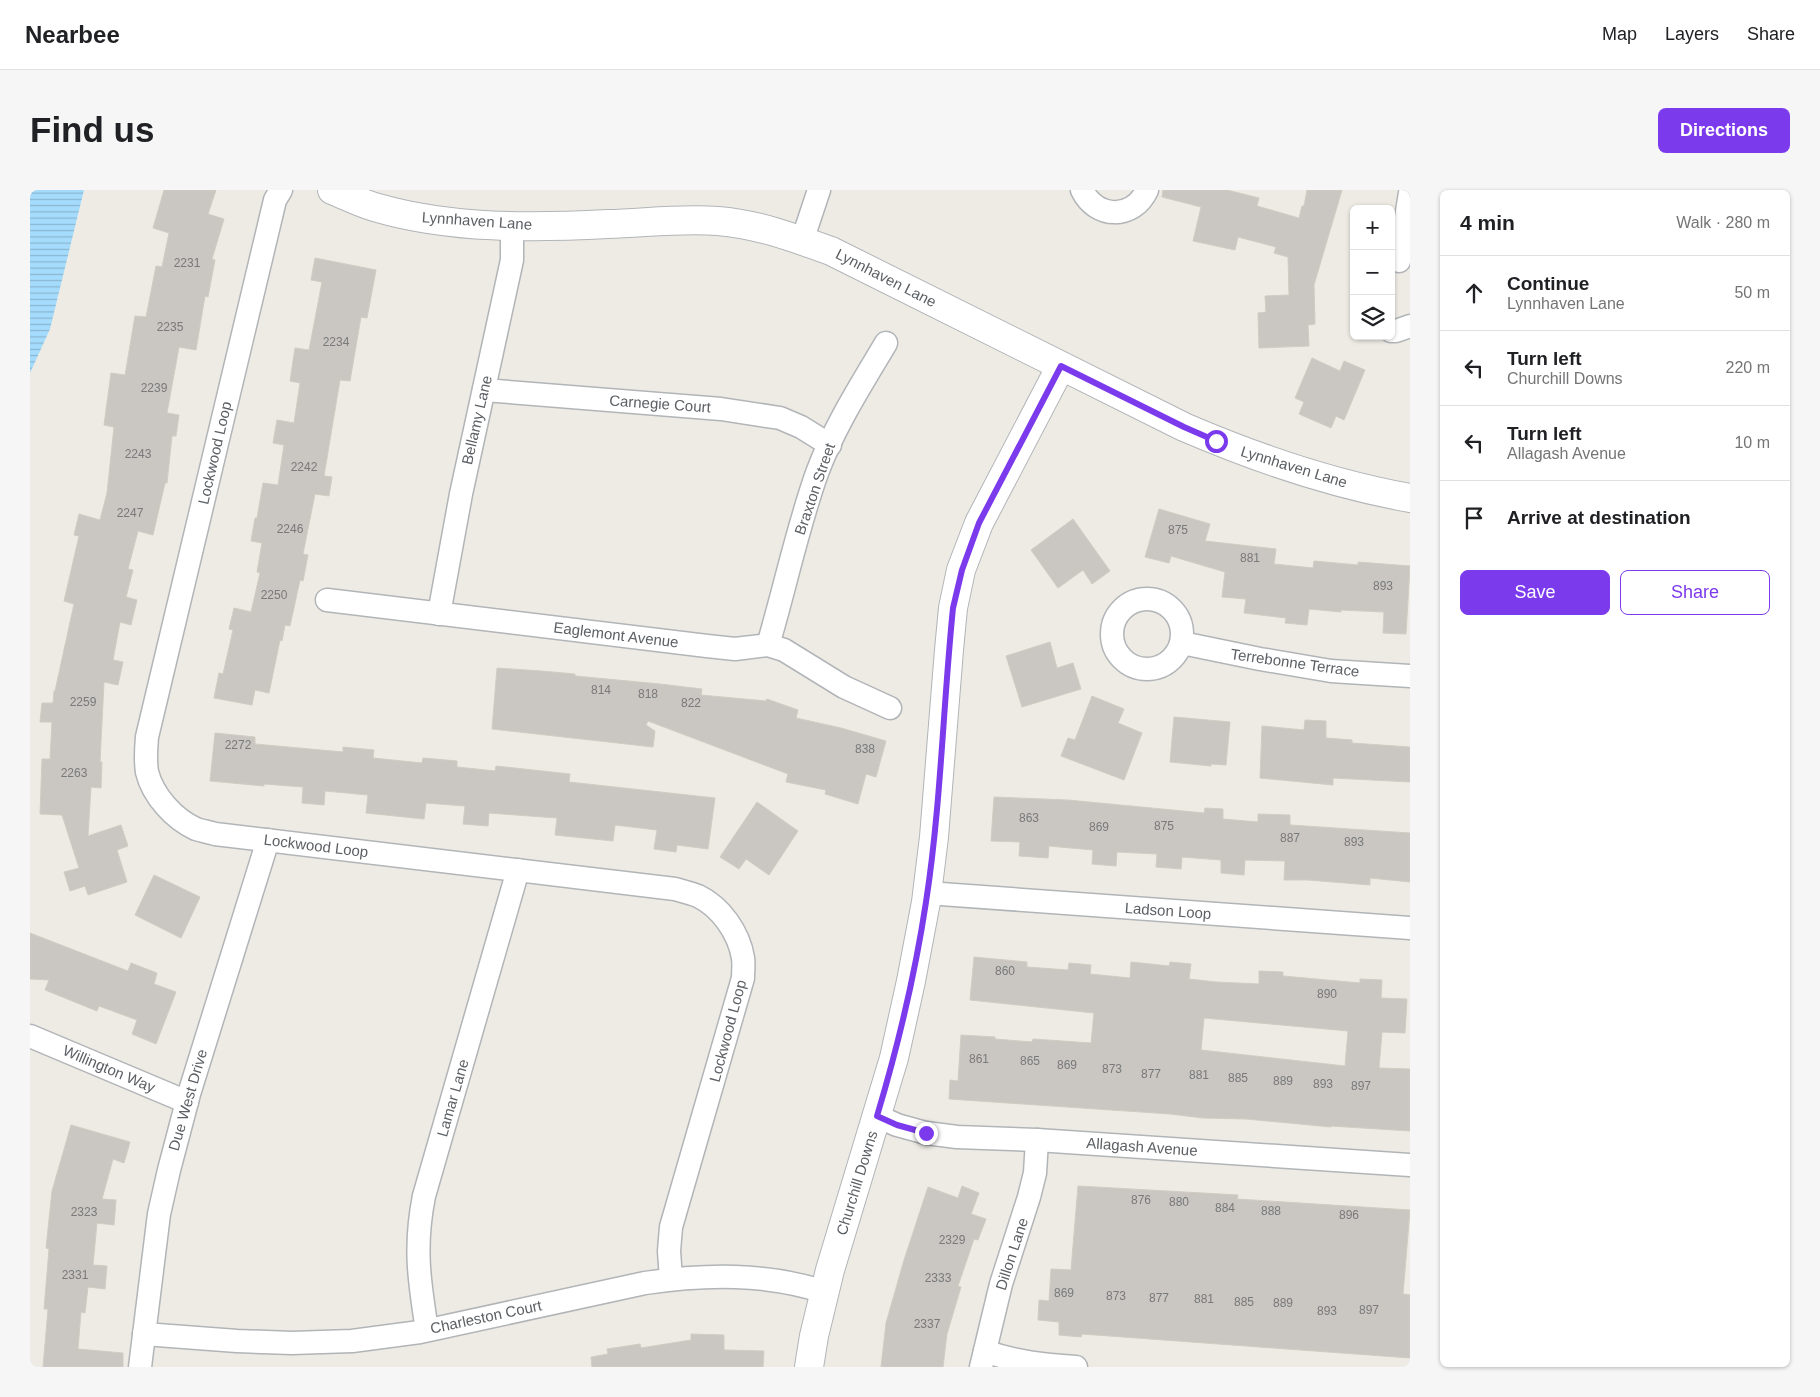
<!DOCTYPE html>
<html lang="en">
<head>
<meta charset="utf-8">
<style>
	:root { --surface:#fff; --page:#f6f6f6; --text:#202124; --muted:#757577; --line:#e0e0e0; --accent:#7c3aed }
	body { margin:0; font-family:Helvetica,sans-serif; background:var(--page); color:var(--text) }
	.controls { position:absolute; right:15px; top:15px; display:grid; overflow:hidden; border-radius:8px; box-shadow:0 1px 4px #0004 }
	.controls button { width:45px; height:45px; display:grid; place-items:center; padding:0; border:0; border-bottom:1px solid var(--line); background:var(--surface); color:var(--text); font:25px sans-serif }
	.stop { position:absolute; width:15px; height:15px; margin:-11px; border:4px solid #7c3aed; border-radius:50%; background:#fff }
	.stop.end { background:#7c3aed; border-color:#fff; box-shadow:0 1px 5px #0008 }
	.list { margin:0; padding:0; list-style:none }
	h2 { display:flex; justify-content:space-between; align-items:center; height:65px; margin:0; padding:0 20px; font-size:21px }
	h2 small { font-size:16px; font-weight:400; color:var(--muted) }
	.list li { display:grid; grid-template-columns:32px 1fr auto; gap:15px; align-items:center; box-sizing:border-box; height:75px; padding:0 20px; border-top:1px solid var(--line) }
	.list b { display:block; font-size:19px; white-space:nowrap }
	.list p { margin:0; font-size:16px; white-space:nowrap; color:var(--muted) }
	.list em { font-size:16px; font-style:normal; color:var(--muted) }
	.actions { display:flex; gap:10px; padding:15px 20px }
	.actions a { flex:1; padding:11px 0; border:1px solid var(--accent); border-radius:8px; text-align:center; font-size:18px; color:var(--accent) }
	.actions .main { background:var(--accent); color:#fff }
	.icon { flex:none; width:28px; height:28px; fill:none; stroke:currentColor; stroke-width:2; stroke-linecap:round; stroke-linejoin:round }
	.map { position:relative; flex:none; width:1380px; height:1177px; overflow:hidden; border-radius:8px }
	header { display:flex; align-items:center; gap:30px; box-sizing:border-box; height:70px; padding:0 25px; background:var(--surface); border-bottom:1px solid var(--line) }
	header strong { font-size:24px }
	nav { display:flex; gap:28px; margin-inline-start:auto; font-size:18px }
	.intro { display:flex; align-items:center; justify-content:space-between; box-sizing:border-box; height:120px; padding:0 30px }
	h1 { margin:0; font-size:35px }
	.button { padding:12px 22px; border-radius:8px; background:var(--accent); color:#fff; font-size:18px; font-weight:700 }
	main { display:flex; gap:30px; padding:0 30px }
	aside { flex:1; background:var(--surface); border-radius:8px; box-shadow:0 1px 4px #0004 }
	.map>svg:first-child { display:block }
	.water { fill:url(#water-rules) }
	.building { fill:#cac6c1; stroke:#d2ccc2; fill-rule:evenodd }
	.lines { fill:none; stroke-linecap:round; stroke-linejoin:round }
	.minor-casing { stroke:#b1b5b8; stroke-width:25 }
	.tertiary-casing { stroke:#b1b5b8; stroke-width:30 }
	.minor { stroke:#fff; stroke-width:22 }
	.tertiary { stroke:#fff; stroke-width:28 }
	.route { stroke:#7c3aed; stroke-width:6 }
	.labels { text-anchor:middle; stroke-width:4; stroke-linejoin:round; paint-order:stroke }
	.number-label { font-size:12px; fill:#787a7b }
	.street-label { font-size:15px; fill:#5c6064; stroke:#fff }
</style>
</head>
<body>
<header>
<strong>Nearbee</strong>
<nav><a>Map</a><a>Layers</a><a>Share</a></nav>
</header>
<div class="intro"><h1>Find us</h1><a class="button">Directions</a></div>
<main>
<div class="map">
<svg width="1380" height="1177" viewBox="0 0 1380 1177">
	<defs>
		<pattern id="water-rules" width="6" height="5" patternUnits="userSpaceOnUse" patternTransform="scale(1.25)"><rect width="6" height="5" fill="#a5dcfd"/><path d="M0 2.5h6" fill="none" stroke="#8ab6d0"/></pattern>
	</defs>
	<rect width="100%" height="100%" fill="#eeebe4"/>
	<!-- water -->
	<path class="water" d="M0,0h54l-34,139 -20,44z"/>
	<!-- building -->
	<g class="building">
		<path d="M134,0h52l-8,24 16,5 -12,40 3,1 -7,37 -3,-1 -9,54 -17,-3 -12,66 12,2 -3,21h-4l-5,47h-2l-12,52 -15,-4 -10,38 5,1 -7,27 11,3 -6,25 -11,-3 -7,38 10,2 -5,23 -14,-3 -4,80h2l-1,26 -10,-1 -3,49 33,-11 7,21 -11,4 10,32 -39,13 -3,-9 -15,5 -6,-19 15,-4 -17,-53 -22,-1 2,-55h8l2,-37h-12l2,-19h11l1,-12h1l19,-87 -10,-3 15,-65 -5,-1 5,-21 21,6 7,-27 7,-66 -10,-2 7,-52 14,2 10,-59 11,1 10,-51 6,1 7,-34 -16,-5z"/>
		<path d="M1133,0h64l32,8 -2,8 42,12 3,-12h2l3,-16h35l-28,95 1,39 -7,1 1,21 -50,2 -1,-35 8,-1 -1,-16 24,-1 -1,-38 -14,-4 2,-6 -38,-10 -3,13 -42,-9 8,-34 -39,-10z"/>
		<path d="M285,68l61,12 -9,48 -6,-1 -11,64 -10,-1 -16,96 8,1 -3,19 -14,-2 -12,60 5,1 -5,26 -3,-1 -10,46 -5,-1 -3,16 -2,-1 -11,53 -14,-3 -3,15 -38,-7 5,-25 4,1 10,-44 -4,-1 5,-21 17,4 9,-39 -3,-1 5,-29 -11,-2 4,-23h2l6,-35 15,2 6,-40 -11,-2 4,-23 17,3 6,-40 -10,-2 5,-33 14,2 13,-68 -11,-2z"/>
		<path d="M1282,168l28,13 4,-10 21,9 -21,50 -8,-4 -5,12 -32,-14 5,-12 -9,-4z"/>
		<path d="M1129,319l51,15 -5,17 71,8 -2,15 39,4 1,-7 44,4v-3l52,4 -4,68 -23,-1 1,-21 -43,-2v2l-32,-3 -2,16 -22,-2 1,-5 -42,-5 2,-14 -24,-2 3,-25 -54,-16 -2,7 -24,-6z"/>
		<path d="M1043,329l37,52 -18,13 -9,-14 -25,18 -27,-38z"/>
		<path d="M1020,452l7,26 16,-5 8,26 -59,18 -16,-51z"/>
		<path d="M467,478l44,3 34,3v2l85,8 42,5 -1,6 65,6 1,-2 31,11 -2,8 45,10 45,13 -10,36 -10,-3 -8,30 -33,-10 1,-4 -40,-8 2,-8 -140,-53 -2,4 9,6 -2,16 -161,-18z"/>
		<path d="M1062,506l32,13 -6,14 24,10 -18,47 -63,-24 7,-18 7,2z"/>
		<path d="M1144,527l56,5 -4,43 -15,-1v2l-41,-4z"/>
		<path d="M1275,530l21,1v17l26,2v3l58,4v35l-77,-4v7l-73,-7 2,-52 42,4z"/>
		<path d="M185,543l40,4v7l88,8v-5l31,3 -1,8 49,5 1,-5 34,3v6l38,4 1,-5 74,8 -1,8 146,16 -7,51 -31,-4 -1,7 -22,-3 3,-19 -42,-5 -2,16 -58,-6 2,-17 -68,-5 -1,13 -25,-2 2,-18 -39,-3 -2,16 -58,-6 2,-18 -43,-4 -1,14 -22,-2 1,-16 -39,-3v2l-54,-5z"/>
		<path d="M964,607l74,3 136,13 1,-5 18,1v10l35,3v-8l32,1v10l120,8v49l-40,-4v7l-62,-5h-24l1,-19 -40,-1 -1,15 -23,-2v-13l-39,-3 -1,12 -25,-2 1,-13 -40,-2 -1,14 -24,-2 1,-14 -44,-4 -1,12 -29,-2 1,-14 -29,-1z"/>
		<path d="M727,612l41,29 -29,44 -23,-16 -7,10 -19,-12z"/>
		<path d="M124,685l46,22 -19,41 -46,-23z"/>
		<path d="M0,743l98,38 3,-8 26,10 -3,11 22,8 -20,52 -24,-10 5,-14 -38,-14 -2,5 -52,-21 4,-10 -19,-1z"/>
		<path d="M944,767l53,5v5l41,3 1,-7 22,2 -1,9 40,4 1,-16 38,4 1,-4 21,2 -2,15 27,3 43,2v-13l24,1v4l77,7v-4l22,1 -1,18 26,1 -2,34 -23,-1 -3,36 31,1v62l-79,-5v1l-85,-8 -43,-1 -33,-4 -221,-15 1,-19 8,1 3,-46 34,2v2l37,3 1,-3 58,4 3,-30 -124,-13zM1174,828l144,13 -3,35 -144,-16z"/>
		<path d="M41,935l59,17 -6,21 -11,-4 -11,40 14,1 -2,25 -17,-2 -4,42 14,1 -2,23 -17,-2 -3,26 -4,-1 -3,37 45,4v14h-80l5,-58h-4l5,-60 -3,-1 6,-57z"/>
		<path d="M932,996l17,7 -8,21 15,5 -8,21 -4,-1 -16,47 3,1 -14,47 -4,33h-62l5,-44 18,-63 24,-73 30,11z"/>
		<path d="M1048,996l160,9 -1,4 173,11 -7,84 7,1v63l-328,-24 -1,3 -22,-2v-13l-21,-2 1,-20 10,1 2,-32 20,1z"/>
		<path d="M661,1144l33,1v15l40,1 -1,16h-171l-1,-10 17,-3 -1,-5 33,-5 1,4 50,-8z"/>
	</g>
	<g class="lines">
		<defs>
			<g id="minor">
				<path d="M251,0l-6,10 -128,537c-1,12 -2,23 0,35 6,24 27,47 49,57 6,2 13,3 19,5l460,55c7,2 16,4 23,7 23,11 41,37 45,62 1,6 0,13 0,20l-72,249 -2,24 2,28"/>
				<path d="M1052,0c14,29 51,30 65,0"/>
				<path d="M772,51l17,-51"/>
				<path d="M1369,71l11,-68"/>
				<path d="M1361,141h5l14,-5"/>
				<path d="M454,200l237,19 59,9 21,9 29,18"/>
				<circle cx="1117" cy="444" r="35"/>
				<path d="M297,410l380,46 28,3 33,-4 16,5 60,37 46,21"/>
				<path d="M409,424l22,-120 51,-234v-35"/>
				<path d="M1152,453l78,16 71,12 79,5"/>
				<path d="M738,455c17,-57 29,-116 49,-172 17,-46 44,-88 69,-130"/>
				<path d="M897,703l483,35"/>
				<path d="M0,846l157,66"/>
				<path d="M847,926l20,9 29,8 31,4 80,3 373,25"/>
				<path d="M397,1140c-8,-50 -13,-84 -3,-134l94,-326"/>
				<path d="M114,1144l93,7 55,2 60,-2 68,-9 225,-49c61,-9 121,-10 180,9"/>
				<path d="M955,1161c30,11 59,14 91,16"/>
				<path d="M110,1177l19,-153 10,-44 20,-76 79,-254"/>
				<path d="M951,1177l20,-83 28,-87 6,-24 2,-33"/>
			</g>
			<g id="tertiary">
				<path d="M302,0c15,6 30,14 46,18 73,21 154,20 230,16 37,-1 73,-6 110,-3 39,3 77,17 113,30l353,176c72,31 148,57 226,71"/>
				<path d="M779,1177l5,-31 16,-66 64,-212 17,-77 15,-79 8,-65 15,-187 4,-42 8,-38 18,-47 82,-157"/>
			</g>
		</defs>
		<!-- minor casing -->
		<use href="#minor" class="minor-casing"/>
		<!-- tertiary casing -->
		<use href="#tertiary" class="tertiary-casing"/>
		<!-- minor -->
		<use href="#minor" class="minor"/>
		<!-- tertiary -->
		<use href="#tertiary" class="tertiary"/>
	</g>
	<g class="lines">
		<!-- route -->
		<path class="route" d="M896,943l-29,-8 -20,-9c21,-70 38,-141 49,-214 15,-97 17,-196 27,-294l9,-38 17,-47 82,-157 123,61 32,14"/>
	</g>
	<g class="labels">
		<!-- number labels -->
		<g class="number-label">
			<text x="157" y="77">2231</text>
			<text x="140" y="141">2235</text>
			<text x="306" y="156">2234</text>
			<text x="124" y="202">2239</text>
			<text x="108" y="268">2243</text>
			<text x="274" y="281">2242</text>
			<text x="100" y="327">2247</text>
			<text x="260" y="343">2246</text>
			<text x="1148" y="344">875</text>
			<text x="1220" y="372">881</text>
			<text x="1353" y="400">893</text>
			<text x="244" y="409">2250</text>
			<text x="571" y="504">814</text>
			<text x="618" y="508">818</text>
			<text x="53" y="516">2259</text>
			<text x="661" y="517">822</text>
			<text x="208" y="559">2272</text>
			<text x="835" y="563">838</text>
			<text x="44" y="587">2263</text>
			<text x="999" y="632">863</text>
			<text x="1134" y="640">875</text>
			<text x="1069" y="641">869</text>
			<text x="1260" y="652">887</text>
			<text x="1324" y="656">893</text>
			<text x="975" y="785">860</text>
			<text x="1297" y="808">890</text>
			<text x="949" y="873">861</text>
			<text x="1000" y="875">865</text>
			<text x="1037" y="879">869</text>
			<text x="1082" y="883">873</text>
			<text x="1121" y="888">877</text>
			<text x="1169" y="889">881</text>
			<text x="1208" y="892">885</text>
			<text x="1253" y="895">889</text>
			<text x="1293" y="898">893</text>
			<text x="1331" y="900">897</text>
			<text x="1111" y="1014">876</text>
			<text x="1149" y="1016">880</text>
			<text x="1195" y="1022">884</text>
			<text x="1241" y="1025">888</text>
			<text x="54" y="1026">2323</text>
			<text x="1319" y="1029">896</text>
			<text x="922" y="1054">2329</text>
			<text x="45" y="1089">2331</text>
			<text x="908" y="1092">2333</text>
			<text x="1034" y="1107">869</text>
			<text x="1086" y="1110">873</text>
			<text x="1129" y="1112">877</text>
			<text x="1174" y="1113">881</text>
			<text x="1214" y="1116">885</text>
			<text x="1253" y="1117">889</text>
			<text x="1339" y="1124">897</text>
			<text x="1297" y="1125">893</text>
			<text x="897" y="1138">2337</text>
		</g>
		<!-- street labels -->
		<g class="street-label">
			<text transform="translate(447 31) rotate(4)" y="5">Lynnhaven Lane</text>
			<text transform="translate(856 88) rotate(27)" y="5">Lynnhaven Lane</text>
			<text transform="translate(630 214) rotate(4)" y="5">Carnegie Court</text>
			<text transform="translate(447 230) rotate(-77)" y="5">Bellamy Lane</text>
			<text transform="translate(185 263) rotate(-77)" y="5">Lockwood Loop</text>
			<text transform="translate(1264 277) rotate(17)" y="5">Lynnhaven Lane</text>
			<text transform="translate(785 299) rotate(-71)" y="5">Braxton Street</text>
			<text transform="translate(586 445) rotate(7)" y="5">Eaglemont Avenue</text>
			<text transform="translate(1265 473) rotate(8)" y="5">Terrebonne Terrace</text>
			<text transform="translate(286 656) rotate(7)" y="5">Lockwood Loop</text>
			<text transform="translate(1138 721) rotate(4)" y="5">Ladson Loop</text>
			<text transform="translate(698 841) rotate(-75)" y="5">Lockwood Loop</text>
			<text transform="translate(79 879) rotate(23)" y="5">Willington Way</text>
			<text transform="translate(423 908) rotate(-74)" y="5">Lamar Lane</text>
			<text transform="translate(158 910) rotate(-74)" y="5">Due West Drive</text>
			<text transform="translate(1112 957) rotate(4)" y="5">Allagash Avenue</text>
			<text transform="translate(827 993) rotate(-73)" y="5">Churchill Downs</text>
			<text transform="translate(982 1064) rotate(-72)" y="5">Dillon Lane</text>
			<text transform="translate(456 1127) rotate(-12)" y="5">Charleston Court</text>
		</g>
	</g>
</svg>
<div class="controls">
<button>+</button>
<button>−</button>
<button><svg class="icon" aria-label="layers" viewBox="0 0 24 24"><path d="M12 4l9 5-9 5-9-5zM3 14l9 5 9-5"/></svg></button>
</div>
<div class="stop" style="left:1186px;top:251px"></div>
<div class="stop end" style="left:896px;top:943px"></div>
</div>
<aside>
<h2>4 min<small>Walk · 280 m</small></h2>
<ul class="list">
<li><svg class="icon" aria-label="ahead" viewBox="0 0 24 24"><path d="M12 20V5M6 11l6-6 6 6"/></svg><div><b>Continue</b><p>Lynnhaven Lane</p></div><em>50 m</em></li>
<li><svg class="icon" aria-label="left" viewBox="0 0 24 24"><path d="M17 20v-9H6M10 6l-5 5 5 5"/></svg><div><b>Turn left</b><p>Churchill Downs</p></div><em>220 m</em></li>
<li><svg class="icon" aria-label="left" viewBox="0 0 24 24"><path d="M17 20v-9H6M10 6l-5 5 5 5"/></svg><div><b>Turn left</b><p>Allagash Avenue</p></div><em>10 m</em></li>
<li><svg class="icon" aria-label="arrive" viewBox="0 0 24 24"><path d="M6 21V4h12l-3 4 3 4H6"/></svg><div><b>Arrive at destination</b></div></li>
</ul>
<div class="actions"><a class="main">Save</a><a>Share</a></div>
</aside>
</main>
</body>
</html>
